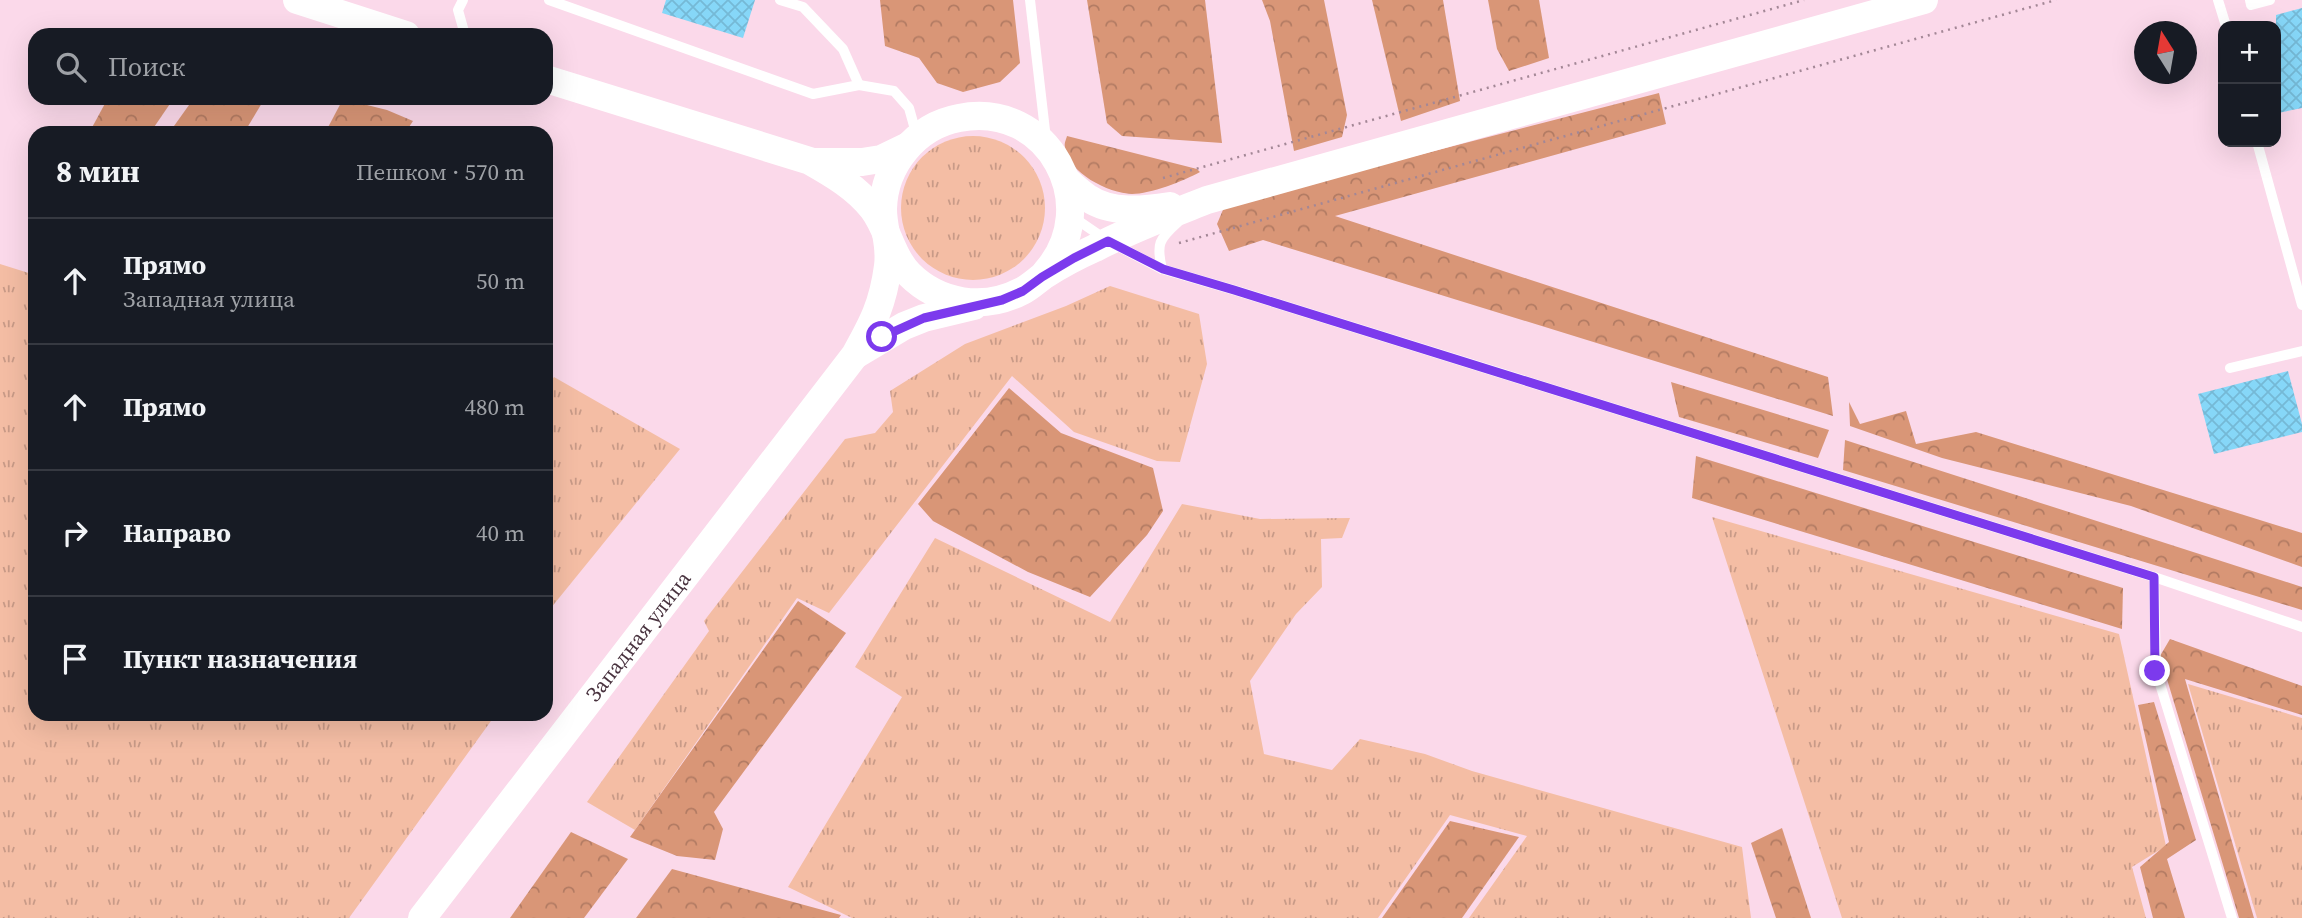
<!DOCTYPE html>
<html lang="ru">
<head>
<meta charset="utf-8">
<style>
	:root { --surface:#171b24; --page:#20242c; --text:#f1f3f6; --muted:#9ea1a6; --line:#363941 }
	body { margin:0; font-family:"Source Serif 4",serif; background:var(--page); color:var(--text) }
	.controls { position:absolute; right:21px; top:21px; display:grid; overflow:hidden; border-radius:14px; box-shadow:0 7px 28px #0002 }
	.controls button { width:63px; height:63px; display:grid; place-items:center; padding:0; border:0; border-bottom:2px solid var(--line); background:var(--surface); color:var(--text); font:35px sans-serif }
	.compass { position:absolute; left:2134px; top:21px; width:63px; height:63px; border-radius:50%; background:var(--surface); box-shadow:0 7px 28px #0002; rotate:349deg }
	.stop { position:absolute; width:21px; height:21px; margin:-16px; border:5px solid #7c3aed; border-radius:50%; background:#fff }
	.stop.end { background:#7c3aed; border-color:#fff; box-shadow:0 2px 7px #0008 }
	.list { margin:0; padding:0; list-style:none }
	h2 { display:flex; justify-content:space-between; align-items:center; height:91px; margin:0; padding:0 28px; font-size:30px }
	h2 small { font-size:23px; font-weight:400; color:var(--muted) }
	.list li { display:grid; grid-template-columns:46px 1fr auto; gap:21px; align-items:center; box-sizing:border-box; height:126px; padding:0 28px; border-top:2px solid var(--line) }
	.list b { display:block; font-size:26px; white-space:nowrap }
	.list p { margin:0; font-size:23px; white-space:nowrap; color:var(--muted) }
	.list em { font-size:23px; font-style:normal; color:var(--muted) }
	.icon { flex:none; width:38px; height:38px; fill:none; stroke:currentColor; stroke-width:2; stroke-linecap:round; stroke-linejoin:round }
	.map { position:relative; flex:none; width:2302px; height:918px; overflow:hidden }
	.search { position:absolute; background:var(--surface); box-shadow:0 7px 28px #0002; left:28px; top:28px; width:525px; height:77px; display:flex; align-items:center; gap:18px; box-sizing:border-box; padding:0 24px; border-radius:21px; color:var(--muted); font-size:26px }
	.panel { position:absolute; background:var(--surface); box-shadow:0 7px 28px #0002; left:28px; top:126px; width:525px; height:595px; border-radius:21px }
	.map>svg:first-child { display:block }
	.grass { fill:url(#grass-tufts) }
	.forest { fill:url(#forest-crowns) }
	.building { fill:url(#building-cross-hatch) }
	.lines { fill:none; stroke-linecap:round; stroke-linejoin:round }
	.path { stroke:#a38796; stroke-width:2.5; stroke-dasharray:2 5; stroke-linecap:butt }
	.lane { stroke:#fff; stroke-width:10 }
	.secondary { stroke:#fff; stroke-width:28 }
	.route { stroke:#7c3aed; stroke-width:9 }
	.labels { text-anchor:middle; stroke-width:6; stroke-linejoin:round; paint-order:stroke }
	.street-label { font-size:21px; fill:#49333f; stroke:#f9eef3 }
</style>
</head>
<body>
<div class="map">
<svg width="2302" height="918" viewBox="0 0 2302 918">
	<defs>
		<pattern id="grass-tufts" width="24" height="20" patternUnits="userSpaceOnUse" patternTransform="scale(1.75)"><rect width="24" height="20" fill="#f4bda4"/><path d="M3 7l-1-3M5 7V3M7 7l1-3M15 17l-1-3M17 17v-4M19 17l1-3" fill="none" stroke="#c89a87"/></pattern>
		<pattern id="forest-crowns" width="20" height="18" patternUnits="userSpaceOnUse" patternTransform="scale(1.75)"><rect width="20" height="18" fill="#d99677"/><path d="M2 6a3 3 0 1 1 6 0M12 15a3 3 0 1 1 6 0" fill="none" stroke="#b27b63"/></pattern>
		<pattern id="building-cross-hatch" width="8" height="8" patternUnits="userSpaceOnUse" patternTransform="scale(1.75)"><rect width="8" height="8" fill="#86d7f8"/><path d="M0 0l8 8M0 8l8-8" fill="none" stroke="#75b9d6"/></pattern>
	</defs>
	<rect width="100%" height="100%" fill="#fbd9ea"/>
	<!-- grass -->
	<g class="grass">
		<circle cx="973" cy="208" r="72"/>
		<path d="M0,264l35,11v439h461l-147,204h-349z"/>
		<path d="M1110,286l89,28 8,50 -27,98 -23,-1 -83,-29 -62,-56 -183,237 -32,-15 -162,232 -48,-28 122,-171 -5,-10 141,-182 30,-6 18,-21 -3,-21 75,-47 101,-38z"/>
		<path d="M554,377l126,72 -134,165v-226z"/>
		<path d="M1182,504l78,15 90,-1 -8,20 -21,1 1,48 -26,27 -46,67 14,73 68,16 28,-31 65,15 47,17 270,76 9,71h-282l58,-82 -77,-21 -72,103h-526l-64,-31 114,-190 -47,-30 80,-129 175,84z"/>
		<path d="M1712,517l407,117 47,212 -34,21 14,51h-304z"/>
		<path d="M2188,684l114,34v200h-45z"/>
	</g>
	<!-- forest -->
	<g class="forest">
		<path d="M880,0h133l7,63 -20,19 -37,10 -26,-9 -18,-25 -34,-12z"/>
		<path d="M1087,0h118l17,143 -100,-7 -15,-13z"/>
		<path d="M1262,0h62l23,115 -5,22 -48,14 -24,-130z"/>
		<path d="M1372,0h71l17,101 -59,20z"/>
		<path d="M1488,0h51l10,58 -40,13 -12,-22z"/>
		<path d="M1659,93l7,31 -331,92 493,161 5,39 -570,-176 -34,11 -12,-27 8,-19z"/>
		<path d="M108,98h66l-24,35h-61z"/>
		<path d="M194,98h71l-21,35h-75z"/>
		<path d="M343,99l44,11 26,11 -8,12h-80z"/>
		<path d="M1067,136l130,33 3,3c-16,9 -50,22 -68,22 -24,-1 -64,-21 -67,-47 -1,-4 1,-7 2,-11z"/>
		<path d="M1671,382l158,48 -11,28 -139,-41z"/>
		<path d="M1009,388l52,45 92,35 10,43 -16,24 -57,62 -62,-25 -95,-51 -15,-17z"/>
		<path d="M1849,402l11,22 46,-13 10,33 60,-12 326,101v34l-171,-61 -189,-48 -92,-32z"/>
		<path d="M1845,440l457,147v23l-459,-140z"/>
		<path d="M1696,456l427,132 -1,41 -430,-131z"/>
		<path d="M798,601l48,32 -132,179 9,17 -8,31 -38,-4 -47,-19z"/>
		<path d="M2170,639l132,47v29l-117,-36 69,239h-15l-79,-262z"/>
		<path d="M2154,702l42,138 -29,19 18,59h-32l-13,-51 29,-25 -31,-137z"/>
		<path d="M1450,821l69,16 -57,81h-80z"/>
		<path d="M1782,828l29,90h-35l-25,-75z"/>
		<path d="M571,832l57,27 -44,59h-74z"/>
		<path d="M672,869l169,46 -2,3h-203z"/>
	</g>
	<!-- building -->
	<g class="building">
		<path d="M666,0h89l-12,38 -81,-25z"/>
		<path d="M2302,8v100l-24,5 -2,-7v-91z"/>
		<path d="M2288,371l14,53v8l-88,22 -16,-60z"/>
	</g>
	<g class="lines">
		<!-- path -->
		<g class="path">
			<path d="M1163,178l641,-178"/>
			<path d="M1179,243l877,-243"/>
		</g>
		<!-- lane -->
		<g class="lane">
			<path d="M463,0l-5,10 7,25"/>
			<path d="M549,0l264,94 46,-9 35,6 15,17 7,25"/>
			<path d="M780,0l23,7 40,42 16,36"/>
			<path d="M1030,0l16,139"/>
			<path d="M2218,0l8,26"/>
			<path d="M2250,0l1,5 19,-5"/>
			<path d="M2257,142l45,163"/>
			<path d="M1073,217l35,24 54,28 72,21 920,287 2,94 76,247"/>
			<path d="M1162,269c-6,-25 -3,-30 16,-47"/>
			<path d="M2230,368l72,-17"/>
			<path d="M2154,577l148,50"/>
		</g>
		<!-- secondary -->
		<g class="secondary">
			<path d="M297,0l109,35"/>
			<path d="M546,79l264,82c23,13 47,27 63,48 15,20 18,46 36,65 30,30 75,37 113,17 8,-4 14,-10 21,-15 17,-11 34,-20 52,-28 36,-19 74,-33 112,-48l717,-200"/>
			<path d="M813,162h49l19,-3 27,-13"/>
			<path d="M1066,180c7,6 14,13 22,18 23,16 56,12 82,8"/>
			<path d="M857,354l47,-28 20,-8 50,-12"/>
			<path id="s1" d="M422,918l433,-563c18,-32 28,-51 33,-89 3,-23 -5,-36 -5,-57 1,-44 33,-83 76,-91 89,-18 146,87 87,154"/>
		</g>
	</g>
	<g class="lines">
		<!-- route -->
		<path class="route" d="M882,337l42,-19 78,-18 21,-9 19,-14 32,-19 34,-17 55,28 71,21 920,287 1,94"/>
	</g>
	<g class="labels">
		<!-- street labels -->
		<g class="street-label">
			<text dy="7" stroke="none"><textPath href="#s1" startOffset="355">Западная улица</textPath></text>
		</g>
	</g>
</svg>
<div class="controls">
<button>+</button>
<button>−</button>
</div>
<svg class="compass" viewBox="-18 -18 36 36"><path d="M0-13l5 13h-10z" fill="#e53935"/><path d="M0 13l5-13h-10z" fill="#9ea1a6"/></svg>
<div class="stop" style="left:882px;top:337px"></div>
<div class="stop end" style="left:2155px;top:671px"></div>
<div class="search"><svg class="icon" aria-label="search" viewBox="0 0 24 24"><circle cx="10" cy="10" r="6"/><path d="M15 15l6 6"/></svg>Поиск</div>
<section class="panel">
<h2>8 мин<small>Пешком · 570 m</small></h2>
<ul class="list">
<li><svg class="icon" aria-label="ahead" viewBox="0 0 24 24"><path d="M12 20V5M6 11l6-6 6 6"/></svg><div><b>Прямо</b><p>Западная улица</p></div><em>50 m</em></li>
<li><svg class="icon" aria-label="ahead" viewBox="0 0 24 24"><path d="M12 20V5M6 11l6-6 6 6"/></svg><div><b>Прямо</b></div><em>480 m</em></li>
<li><svg class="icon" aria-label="right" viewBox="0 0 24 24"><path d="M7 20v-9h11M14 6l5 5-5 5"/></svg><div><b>Направо</b></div><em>40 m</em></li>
<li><svg class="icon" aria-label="arrive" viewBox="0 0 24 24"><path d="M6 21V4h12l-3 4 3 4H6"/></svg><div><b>Пункт назначения</b></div></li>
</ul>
</section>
</div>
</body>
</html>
